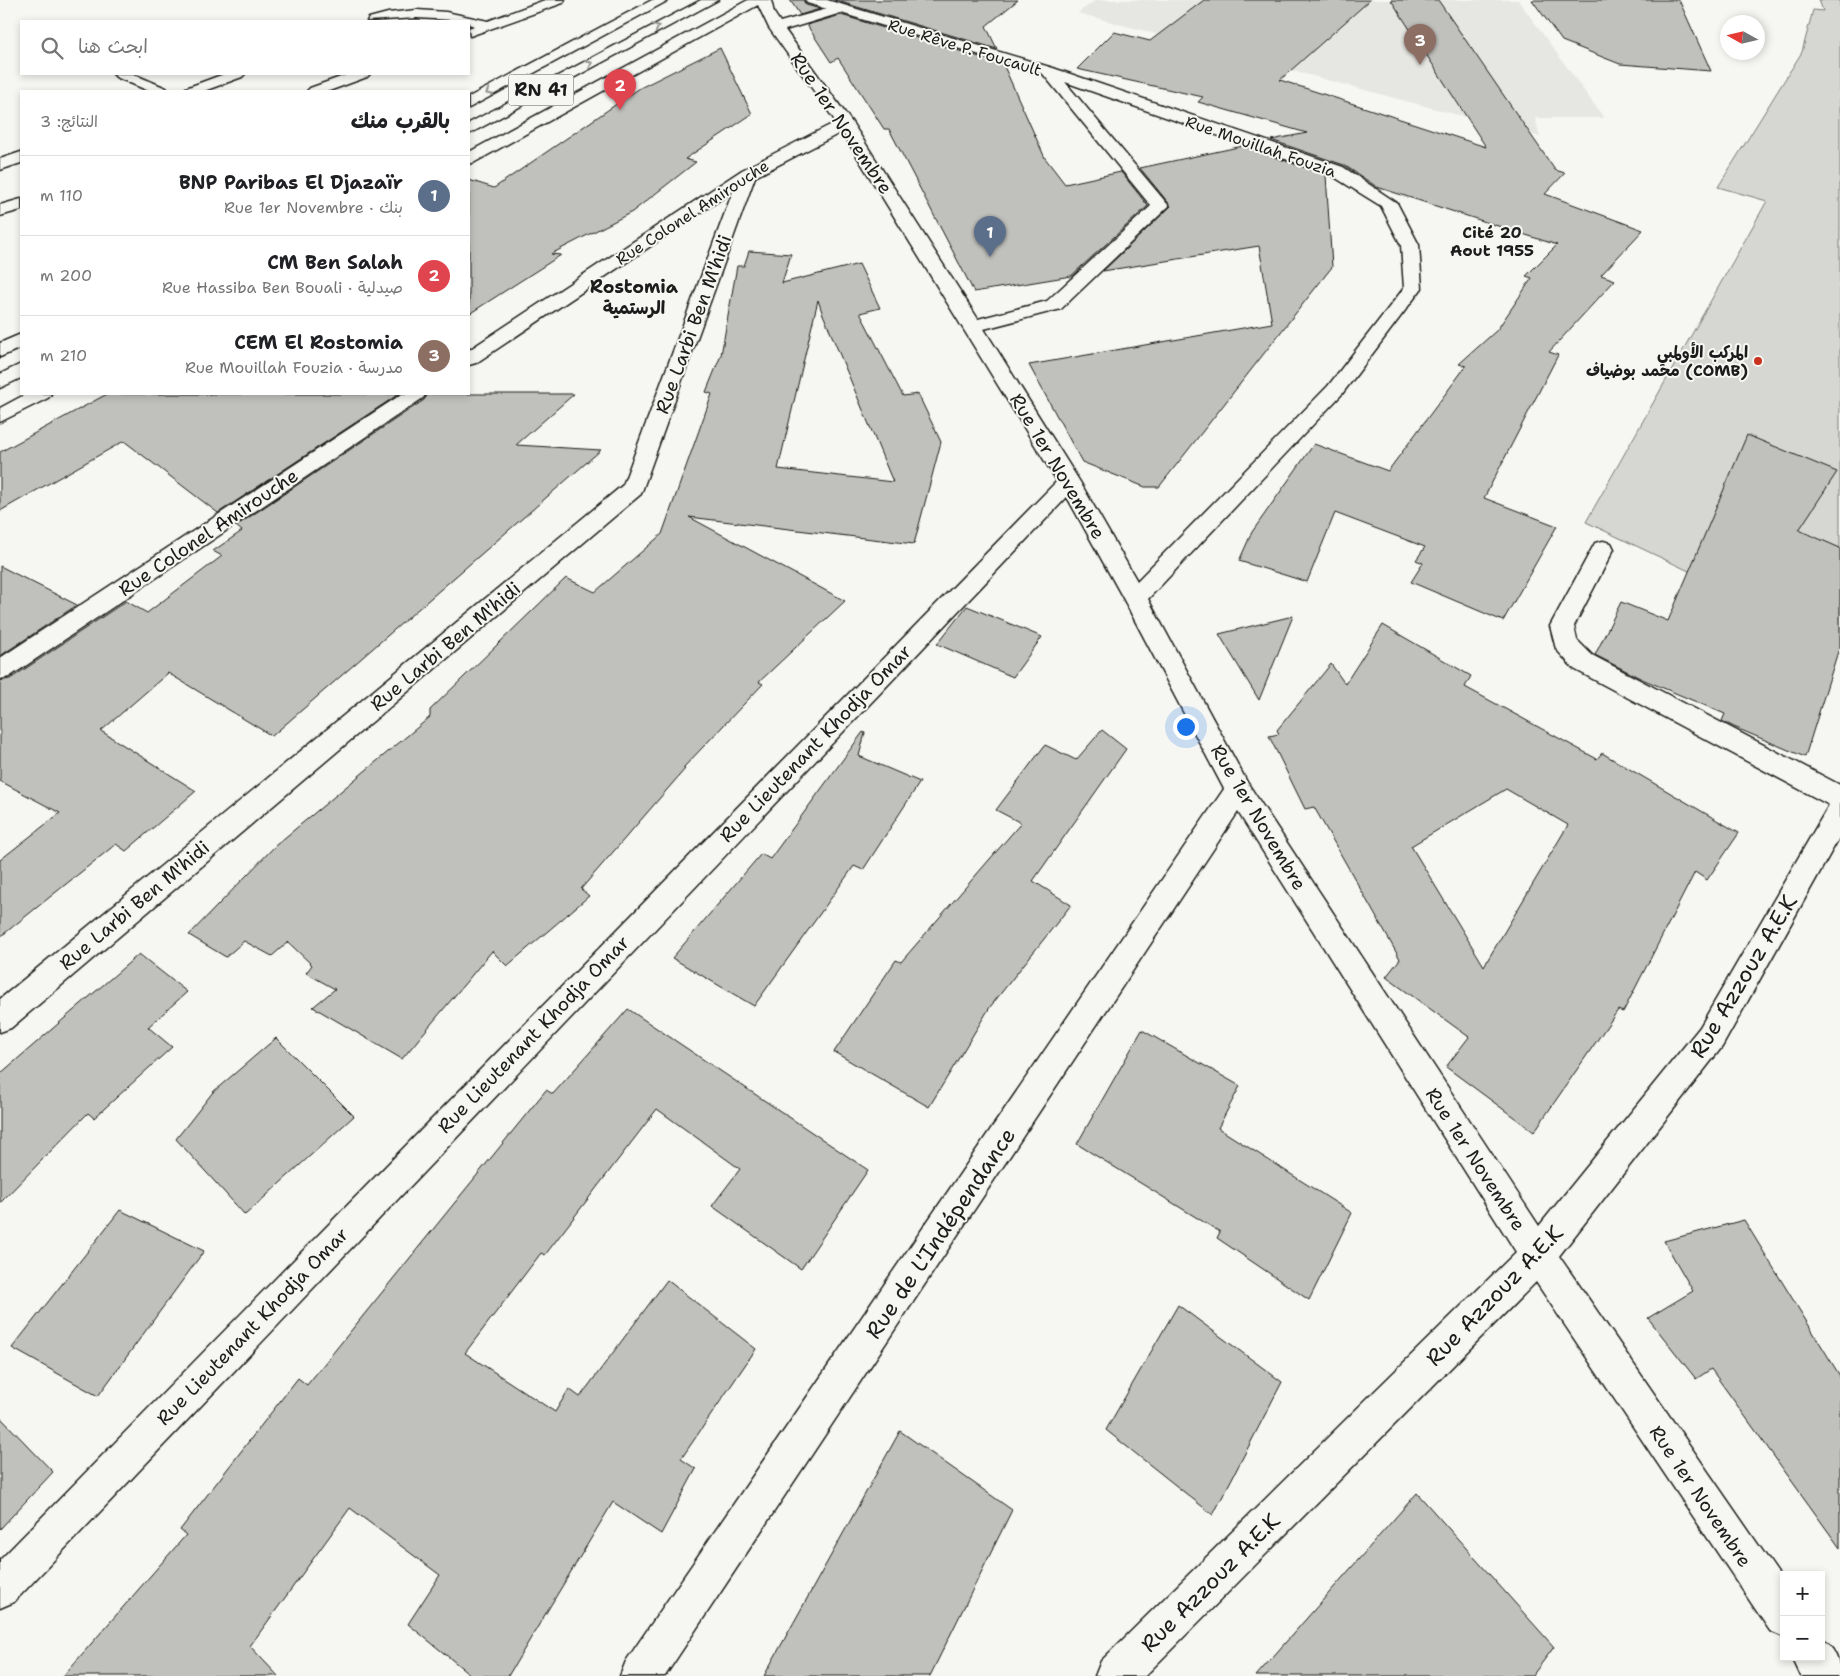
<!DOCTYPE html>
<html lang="ar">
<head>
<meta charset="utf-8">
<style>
	:root { --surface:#fff; --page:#f2f2f2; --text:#202124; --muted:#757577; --line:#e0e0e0; --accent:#2563eb }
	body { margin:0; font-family:"Shantell Sans","Playpen Sans Arabic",sans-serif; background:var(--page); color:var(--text); direction:rtl }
	.controls { position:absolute; right:15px; bottom:15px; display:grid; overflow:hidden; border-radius:0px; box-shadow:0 2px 8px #0003 }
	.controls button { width:45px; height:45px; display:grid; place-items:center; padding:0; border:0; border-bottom:1px solid var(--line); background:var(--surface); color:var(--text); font:25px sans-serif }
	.compass { position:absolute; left:1720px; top:15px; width:45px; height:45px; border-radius:50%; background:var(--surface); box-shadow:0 2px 8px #0003; rotate:278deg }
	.you { position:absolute; left:1185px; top:726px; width:18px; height:18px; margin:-12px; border:4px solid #fff; border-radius:50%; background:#1a73e8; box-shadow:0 0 0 8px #1a73e833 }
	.badge { display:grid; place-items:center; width:32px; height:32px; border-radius:50%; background:var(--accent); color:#fff; font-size:16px; font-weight:700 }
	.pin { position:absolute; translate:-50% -41px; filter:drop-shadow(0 1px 2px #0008) }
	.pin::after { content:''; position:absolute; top:26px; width:18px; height:15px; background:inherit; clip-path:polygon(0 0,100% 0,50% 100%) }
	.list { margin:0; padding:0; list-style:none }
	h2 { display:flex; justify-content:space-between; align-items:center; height:65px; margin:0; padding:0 20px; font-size:21px }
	h2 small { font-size:16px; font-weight:400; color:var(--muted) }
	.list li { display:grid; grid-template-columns:32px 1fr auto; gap:15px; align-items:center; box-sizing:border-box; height:80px; padding:0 20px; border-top:1px solid var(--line) }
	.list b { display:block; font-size:19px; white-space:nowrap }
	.list p { margin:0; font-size:16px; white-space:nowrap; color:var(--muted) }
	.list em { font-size:16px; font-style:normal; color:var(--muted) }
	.icon { flex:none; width:28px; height:28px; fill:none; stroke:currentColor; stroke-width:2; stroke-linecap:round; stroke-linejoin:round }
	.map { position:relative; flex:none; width:1840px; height:1676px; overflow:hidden; direction:ltr }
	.search { position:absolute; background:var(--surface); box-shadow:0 2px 8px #0003; left:20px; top:20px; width:450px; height:55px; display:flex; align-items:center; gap:12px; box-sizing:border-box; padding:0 18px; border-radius:0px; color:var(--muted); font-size:19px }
	.panel { position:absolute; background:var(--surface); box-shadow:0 2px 8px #0003; left:20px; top:90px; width:450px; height:305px; border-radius:0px; direction:rtl }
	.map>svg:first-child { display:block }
	.built { fill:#e6e6e2 }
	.green { fill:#d6d6d2; stroke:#797977 }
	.building { fill:#c0c0bd; stroke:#1c1c1c; fill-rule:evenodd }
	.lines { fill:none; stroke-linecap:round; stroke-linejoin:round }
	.minor-casing { stroke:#1c1c1c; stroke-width:3 }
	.highway-casing { stroke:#1c1c1c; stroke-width:3 }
	.minor { fill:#f6f6f2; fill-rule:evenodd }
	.highway { fill:#f6f6f2; fill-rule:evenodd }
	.oneway { stroke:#949492 }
	.poi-dot { fill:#c8321e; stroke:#f6f6f2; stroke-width:2 }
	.labels { text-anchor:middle; stroke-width:4; stroke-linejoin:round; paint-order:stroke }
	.far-street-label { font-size:16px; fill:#1c1c1c; stroke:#f6f6f2 }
	.far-neighbourhood-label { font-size:16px; font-weight:bold; fill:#1c1c1c; stroke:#f6f6f2 }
	.far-poi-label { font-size:16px; font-weight:bold; fill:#1c1c1c; stroke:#f6f6f2; text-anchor:end }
	.shield { fill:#f6f6f2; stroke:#5d5d5c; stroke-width:1 }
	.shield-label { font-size:18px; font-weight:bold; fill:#1c1c1c }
	.far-quarter-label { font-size:18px; font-weight:bold; fill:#1c1c1c; stroke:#f6f6f2 }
	.street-label { font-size:19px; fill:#1c1c1c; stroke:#f6f6f2 }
	.near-street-label { font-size:22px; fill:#1c1c1c; stroke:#f6f6f2 }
</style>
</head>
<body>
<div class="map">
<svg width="1840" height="1676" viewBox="0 0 1840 1676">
	<rect width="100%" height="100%" fill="#f6f6f2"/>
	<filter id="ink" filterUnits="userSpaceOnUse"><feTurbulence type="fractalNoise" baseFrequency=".02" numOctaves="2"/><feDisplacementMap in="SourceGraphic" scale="10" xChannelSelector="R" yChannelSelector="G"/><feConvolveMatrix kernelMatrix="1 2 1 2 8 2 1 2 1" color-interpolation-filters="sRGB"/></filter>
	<g filter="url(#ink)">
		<!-- built -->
		<path class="built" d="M1096,0h422l86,118h-69l5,19 -462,-124z"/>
		<!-- green -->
		<path class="green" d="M1819,0h21v643l-254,-121 181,-321 -49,-14 84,-135 11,-42 10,1z"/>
		<!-- building -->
		<g class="building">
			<path d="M790,0h13l3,5 14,4 -20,6z"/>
			<path d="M834,0h184l-32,26 11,23z"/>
			<path d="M1204,0h166l-90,80 206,67 -95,-147h47l117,170 10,3 -20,21 98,36 -42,45 14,5 -66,72 9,3 -74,143 73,28 -54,95 -92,-39 12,-19 -7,-3 9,-13 -90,-34 -28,69 -68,-21 13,-29 62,-88 74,27 78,-105 -7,-2 38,-34 35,-52 -6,-2 31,-31 -180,-58 -33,-22 -73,-25 36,-7 -109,-31 5,-5 -126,-28 37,-37 36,9z"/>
			<path d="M1532,0h147l32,71 -91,-7 -58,-23z"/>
			<path d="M841,15l162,49 42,94 20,26 56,-12 27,34 -77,70 -97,16 -85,-163h-5l-46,-71 -7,4 -24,-37z"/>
			<path d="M720,48l32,66 -67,45 11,3 -64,50 -81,42 10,1 -92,59v-134l25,8 146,-100z"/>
			<path d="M1243,146l83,29 6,92 -173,220h-14l-63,-25 -53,-97 243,-42 -13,-77 -156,25 68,-65 -31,-38z"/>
			<path d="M749,251l42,3 -9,29 77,-19 21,44 -20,5 43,83 15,-2 23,48 -27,102 -225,-27 156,84 -86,81 4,2 -80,84 2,1 -104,120 8,7 -82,70 -15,-15 -90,108 -89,-52 22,-18 -29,-16 6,-8 -24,-23 -16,14 -28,-15 -18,16 -37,-22 87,-90 154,-128v-7l136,-132 29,14 67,-58 50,-140 -6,-2 15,-37 16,-89h7zM818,300l4,12 71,170 -115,-13z"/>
			<path d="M107,394h292l-181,119 -94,-72 -124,70v-59z"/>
			<path d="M428,394h146l-58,51 85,5 -329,286 -104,-63 -67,58 95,60 -70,60 -10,-7 -116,93v-77l60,-47 -60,-32v-100l10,-2 116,-78 21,12 75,-57 -9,-5 29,-20 -6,-5 188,-126z"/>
			<path d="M1747,435l90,37 -38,58 41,18v97l-35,112 -71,-30 -12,-6 3,-7 -83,-35 -47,-24 26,-53 47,19z"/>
			<path d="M0,566l77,39 -77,51z"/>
			<path d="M967,606l75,31 -29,40 -76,-33z"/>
			<path d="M1293,616l-34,84 -40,-66z"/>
			<path d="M1383,625l88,51 -6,11 132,72 5,-6 137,80 -32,47 -12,-8 -72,140 -5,-2 -84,122 -88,-65 23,-30 -83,-60 14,-18 -86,-152 -9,2 -36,-73 10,-2 -2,-4 54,-66 14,20zM1506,789l62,36 -84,141 -73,-120z"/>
			<path d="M1102,730l24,19 -93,132 38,24 -81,102 -61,100 -95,-55 62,-92 5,2 120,-139 -25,-13 49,-65 31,15z"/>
			<path d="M863,732l2,1 -6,23 61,26 -57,88 -9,-4 -100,140 -82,-48 89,-104 9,5z"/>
			<path d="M139,954l48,38 -39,35 24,20 -78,71 -6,-5 -88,90v-129z"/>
			<path d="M628,1009l240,161 -67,99 -89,-63 28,-37 -83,-60 -112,146 -4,-2 -76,100 90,59 14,-23 11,8 87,-117 89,69 -75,110 15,10 -35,65 -48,-32 -105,174h-36l-64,-52 32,-49 -90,-67 -100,138 28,30h-215l123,-141 -6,-5 118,-152 9,7 239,-295 7,4z"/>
			<path d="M1142,1030l98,56 -22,42 134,85 -43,87 -92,-62 3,-6 -143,-88z"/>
			<path d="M276,1038l78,78 -109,99 -69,-76 37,-47z"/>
			<path d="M120,1210l84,41 -106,145 -86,-48z"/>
			<path d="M1744,1220l96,156v172l-129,-179 -15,10 -48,-61 45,-27 -29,-50z"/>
			<path d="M1178,1305l104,77 -69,133 -107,-85z"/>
			<path d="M0,1417l53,55 -53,57z"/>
			<path d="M900,1431l112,79 -82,166h-166z"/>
			<path d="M1417,1493l137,154 -22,29h-276z"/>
		</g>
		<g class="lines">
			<defs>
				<g id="minor">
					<path d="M545,0h20l-2,3 -93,33 -1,-8 5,-2 -5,-2v-3l-52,-3 -50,3 2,-3 19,-5 29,-3 29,2 42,9z"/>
					<path d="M748,0h23l3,13 6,9 47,-13 -20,-6 -2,-3h22l226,68 290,99 54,36 22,42 3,43 -80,106 -194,205 99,183 292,444 161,-199 129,-222 -255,-136 -18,-20 -6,-23 45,-83 8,-2 8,2 3,6 -40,77 3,14 15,15 248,130v51l-118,211 -163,209 225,326v55l-14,-6 -234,-349 -391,394h-50l6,-15 415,-409 -278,-440 -573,864h-45l6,-15 598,-872 -101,-191 -56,-101 -1053,1105 -14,6v-48l1057,-1079 -215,-349 -87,45 -114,317 -630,534 -11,4v-33l623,-514 110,-294 -257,172 -7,2v-15l273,-180 94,-48 -67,-94 -11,-23 -283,157 -6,2v-12zM841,13l202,61 108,132 -104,95 -69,18 -125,-195 -68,-94zM1065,82l266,93 50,31 20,39 3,43 -76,98 -191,195 -57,-99 -96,-153 77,-20 108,-103z"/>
					<path d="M113,74h20l33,14 3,3h-20l-33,-14z"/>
					<path d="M224,74h21l-3,3 -38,14h-21l3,-3z"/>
					<path d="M349,74h21l-3,3 -38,14h-22l3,-3z"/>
					<path d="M21,152v11l-21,7v-11z"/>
					<path d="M21,199v11l-21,6v-11z"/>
					<path d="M26,394h25l-3,4 -48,24v-14z"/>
					<path d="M402,394h24l-3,4 -414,279 -9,2v-21z"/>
					<path d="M1821,1640c14,6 19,23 19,36h-39l-9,-19h29z"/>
				</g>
				<g id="highway">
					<path d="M652,0h17l-200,108v-11z"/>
					<path d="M701,0h17l-249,134v-11z"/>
					<path d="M21,334v14l-21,9v-14z"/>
					<path d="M21,364v14l-21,10v-14z"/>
				</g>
			</defs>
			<!-- minor casing -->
			<use href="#minor" class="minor-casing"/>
			<!-- highway casing -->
			<use href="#highway" class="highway-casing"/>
			<!-- minor -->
			<use href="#minor" class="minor"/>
			<!-- highway -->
			<use href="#highway" class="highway"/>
		</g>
		<!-- one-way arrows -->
		<defs><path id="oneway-chevron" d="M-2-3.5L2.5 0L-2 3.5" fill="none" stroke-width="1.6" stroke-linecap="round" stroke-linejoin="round" transform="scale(1.25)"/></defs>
		<g class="oneway">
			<use href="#oneway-chevron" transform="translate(656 27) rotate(-28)"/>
			<use href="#oneway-chevron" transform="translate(589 64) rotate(-28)"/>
			<use href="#oneway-chevron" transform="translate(489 92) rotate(152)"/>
		</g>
	</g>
	<!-- markers -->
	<circle class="poi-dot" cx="1758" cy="361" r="5"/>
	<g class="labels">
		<!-- far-street labels -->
		<g class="far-street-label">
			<text transform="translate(965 47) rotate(17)" y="6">Rue Rêve P. Foucault</text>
			<text transform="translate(1261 146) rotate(19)" y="6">Rue Mouillah Fouzia</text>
			<text transform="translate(692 212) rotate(-33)" y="6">Rue Colonel Amirouche</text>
		</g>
		<!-- far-neighbourhood labels -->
		<g class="far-neighbourhood-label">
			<text x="1492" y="238">Cité 20<tspan x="1492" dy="18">Aout 1955</tspan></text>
		</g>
		<!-- far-poi labels -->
		<g class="far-poi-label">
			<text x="1748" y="358">المركب الأولمبي<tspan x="1748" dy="18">محمد بوضياف (COMB)</tspan></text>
		</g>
		<!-- shield labels -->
		<rect class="shield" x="508.5" y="74.5" width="65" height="31" rx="4"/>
		<g class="shield-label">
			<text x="541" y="96">RN 41</text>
		</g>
		<!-- far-quarter labels -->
		<g class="far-quarter-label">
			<text x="634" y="293">Rostomia<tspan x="634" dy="21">الرستمية</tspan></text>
		</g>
		<!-- street labels -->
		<g class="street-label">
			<text transform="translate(842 123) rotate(56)" y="7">Rue 1er Novembre</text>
			<text transform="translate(693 324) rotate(-70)" y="7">Rue Larbi Ben M'hidi</text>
			<text transform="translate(1058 466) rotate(59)" y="7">Rue 1er Novembre</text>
			<text transform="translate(208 532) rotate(-34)" y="7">Rue Colonel Amirouche</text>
			<text transform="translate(445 646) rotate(-40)" y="7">Rue Larbi Ben M'hidi</text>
			<text transform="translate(815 743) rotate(-46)" y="7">Rue Lieutenant Khodja Omar</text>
			<text transform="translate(1259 817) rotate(59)" y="7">Rue 1er Novembre</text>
			<text transform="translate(134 905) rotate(-40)" y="7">Rue Larbi Ben M'hidi</text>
			<text transform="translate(533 1034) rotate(-46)" y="7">Rue Lieutenant Khodja Omar</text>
			<text transform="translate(1476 1159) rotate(57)" y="7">Rue 1er Novembre</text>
			<text transform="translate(252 1326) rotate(-46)" y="7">Rue Lieutenant Khodja Omar</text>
			<text transform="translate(1701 1496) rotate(56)" y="7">Rue 1er Novembre</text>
		</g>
		<!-- near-street labels -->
		<g class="near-street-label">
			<text transform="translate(1743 976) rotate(-59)" y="8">Rue Azzouz A.E.K</text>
			<text transform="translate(940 1233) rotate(-56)" y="8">Rue de L'Indépendance</text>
			<text transform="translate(1494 1295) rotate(-46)" y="8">Rue Azzouz A.E.K</text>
			<text transform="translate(1210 1582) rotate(-45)" y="8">Rue Azzouz A.E.K</text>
		</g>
	</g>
</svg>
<div class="controls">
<button>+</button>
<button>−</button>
</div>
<svg class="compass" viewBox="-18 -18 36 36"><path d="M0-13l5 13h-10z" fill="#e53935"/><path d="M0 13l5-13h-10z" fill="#757577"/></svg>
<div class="you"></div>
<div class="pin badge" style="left:990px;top:257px;background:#5c6f8a">1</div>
<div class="pin badge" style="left:620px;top:110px;background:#e0444e">2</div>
<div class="pin badge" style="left:1420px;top:65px;background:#8d6e63">3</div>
<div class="search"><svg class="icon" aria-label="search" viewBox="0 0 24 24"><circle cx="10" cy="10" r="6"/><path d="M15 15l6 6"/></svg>ابحث هنا</div>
<section class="panel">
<h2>بالقرب منك<small>النتائج: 3</small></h2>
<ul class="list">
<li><span class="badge" style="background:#5c6f8a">1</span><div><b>BNP Paribas El Djazaïr</b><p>بنك · Rue 1er Novembre</p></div><em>110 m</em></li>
<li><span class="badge" style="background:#e0444e">2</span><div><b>CM Ben Salah</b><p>صيدلية · Rue Hassiba Ben Bouali</p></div><em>200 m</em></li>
<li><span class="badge" style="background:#8d6e63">3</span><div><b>CEM El Rostomia</b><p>مدرسة · Rue Mouillah Fouzia</p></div><em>210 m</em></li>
</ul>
</section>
</div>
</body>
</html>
